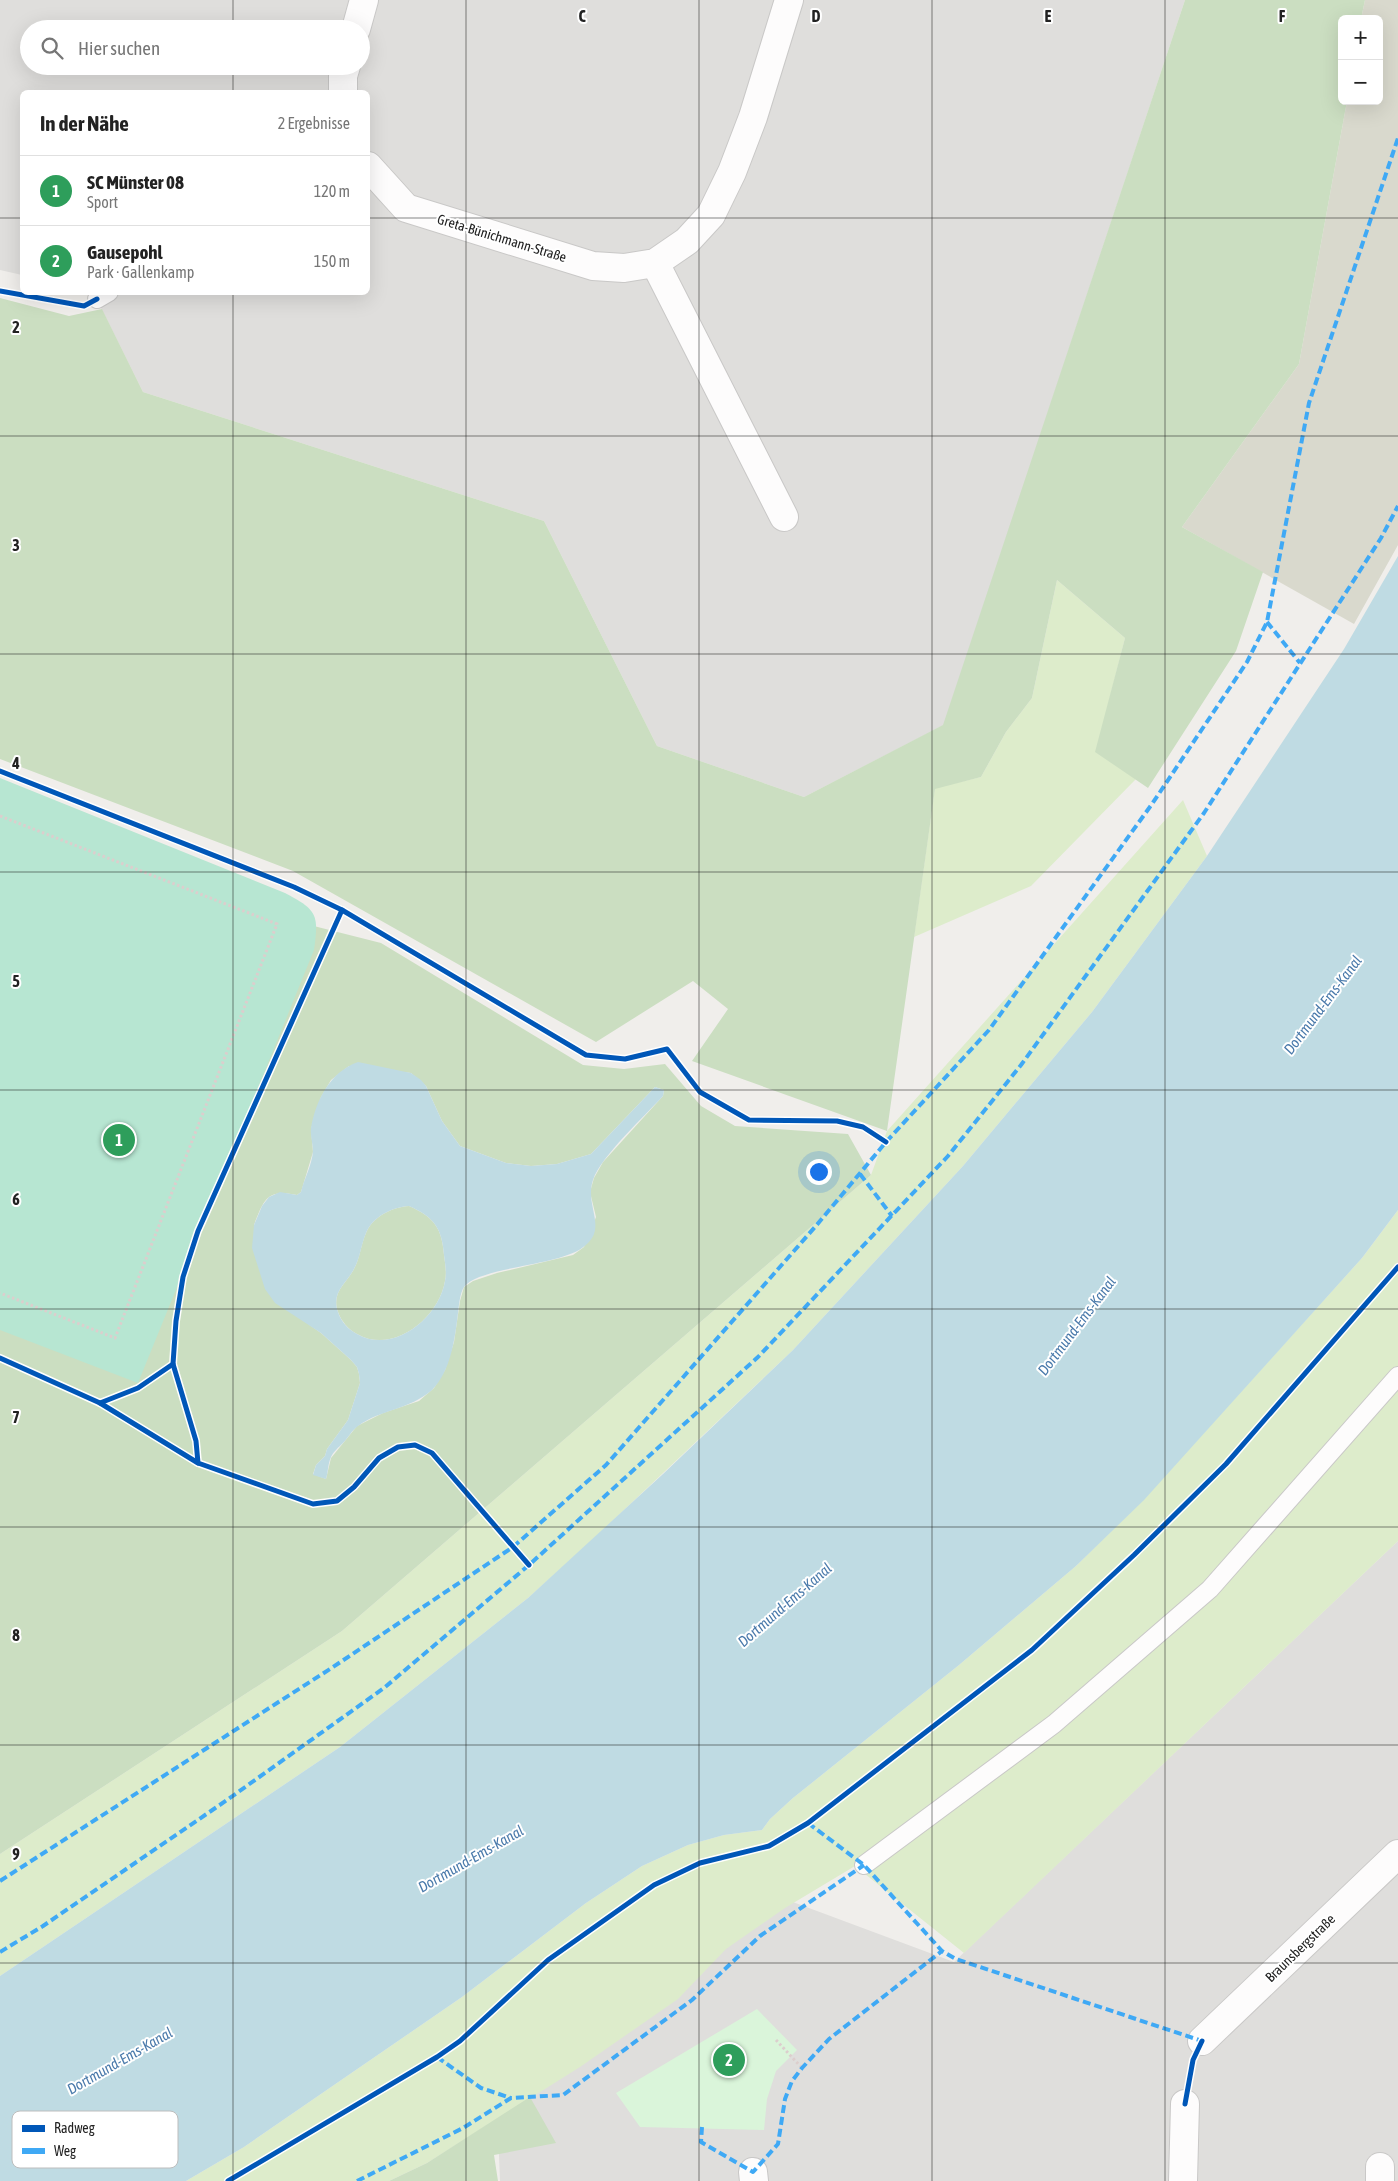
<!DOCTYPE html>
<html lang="de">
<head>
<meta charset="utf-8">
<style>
	:root { --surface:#fff; --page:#f2f2f2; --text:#222; --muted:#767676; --line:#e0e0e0; --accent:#6a6968 }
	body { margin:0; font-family:"Asap Condensed",sans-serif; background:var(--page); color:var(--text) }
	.controls { position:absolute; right:15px; top:15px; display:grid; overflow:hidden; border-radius:8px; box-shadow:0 5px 20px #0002 }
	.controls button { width:45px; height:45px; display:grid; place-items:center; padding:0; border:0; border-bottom:1px solid var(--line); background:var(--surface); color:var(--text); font:25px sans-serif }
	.you { position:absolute; left:818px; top:1171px; width:18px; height:18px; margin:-12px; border:4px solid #fff; border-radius:50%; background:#1a73e8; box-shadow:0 0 0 8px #1a73e833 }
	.badge { display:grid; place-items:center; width:32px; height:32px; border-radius:50%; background:var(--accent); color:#fff; font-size:16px; font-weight:700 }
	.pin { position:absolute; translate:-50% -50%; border:2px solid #fff; box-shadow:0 1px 5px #0006 }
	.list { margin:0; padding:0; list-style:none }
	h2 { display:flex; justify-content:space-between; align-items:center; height:65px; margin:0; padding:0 20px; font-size:21px }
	h2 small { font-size:16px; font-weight:400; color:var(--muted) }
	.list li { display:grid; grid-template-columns:32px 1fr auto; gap:15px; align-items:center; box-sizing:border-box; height:70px; padding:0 20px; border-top:1px solid var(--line) }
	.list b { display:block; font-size:19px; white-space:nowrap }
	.list p { margin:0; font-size:16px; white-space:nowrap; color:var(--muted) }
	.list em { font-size:16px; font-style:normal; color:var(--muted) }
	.icon { flex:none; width:28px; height:28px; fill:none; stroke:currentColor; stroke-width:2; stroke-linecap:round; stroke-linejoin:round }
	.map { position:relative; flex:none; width:1398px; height:2181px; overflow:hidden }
	.search { position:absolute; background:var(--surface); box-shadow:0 5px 20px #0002; left:20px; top:20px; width:350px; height:55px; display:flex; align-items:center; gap:12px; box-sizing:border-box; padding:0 18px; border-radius:28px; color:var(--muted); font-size:19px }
	.panel { position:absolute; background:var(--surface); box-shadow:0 5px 20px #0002; left:20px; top:90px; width:350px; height:205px; border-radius:8px }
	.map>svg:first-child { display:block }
	.residential { fill:#dfdedc; fill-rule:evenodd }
	.construction { fill:#d9d9cd }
	.grass { fill:#ddeccb }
	.forest { fill:#cbdec1; fill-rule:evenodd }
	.park { fill:#daf5da }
	.pitch { fill:#b7e6d2 }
	.water { fill:#bfdbe3; fill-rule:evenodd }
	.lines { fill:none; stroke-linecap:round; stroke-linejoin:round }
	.lane-casing { stroke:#c9c8c7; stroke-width:20 }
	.street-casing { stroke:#c9c8c7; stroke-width:30 }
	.path { stroke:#dccecd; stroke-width:3; stroke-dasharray:2.5 2.5; stroke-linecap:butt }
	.lane { stroke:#fdfcfc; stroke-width:18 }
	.street { stroke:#fdfcfc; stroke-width:28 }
	.quiet { stroke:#3fa9f5; stroke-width:4; stroke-dasharray:8 4; stroke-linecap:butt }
	.cycleway-casing { stroke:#fff; stroke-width:8 }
	.cycleway { stroke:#0057b8; stroke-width:5 }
	.grid { fill:none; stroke:#222; stroke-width:1; stroke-opacity:0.55 }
	.labels { text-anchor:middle; stroke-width:4; stroke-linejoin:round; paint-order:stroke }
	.street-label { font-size:14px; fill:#222; stroke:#fff }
	.water-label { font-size:15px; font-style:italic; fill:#4a7aab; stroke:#fff }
	.key { fill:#fff; stroke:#bdbdbd; stroke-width:1 }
	.key-label { font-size:14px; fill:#222 }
	.grid-label { font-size:16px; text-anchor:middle; font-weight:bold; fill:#222; stroke:#fff; stroke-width:4; stroke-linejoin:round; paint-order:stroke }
</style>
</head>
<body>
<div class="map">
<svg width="1398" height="2181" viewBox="0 0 1398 2181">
	<rect width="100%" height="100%" fill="#f0eeeb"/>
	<!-- residential -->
	<g class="residential">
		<path d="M0,0h1185l-241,725 -140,72 -147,-51 -113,-225 -401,-129 -49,-98 -7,-1 281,-1v-200h-346v183l-22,-5zM29,29h332v37h-332z"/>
		<path d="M1398,1541v640h-898l-5,-130 271,-159 188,70z"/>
	</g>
	<!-- construction -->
	<path class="construction" d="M1365,0h33v545l-44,79 -172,-97 117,-163 48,-263h32v-82h-18z"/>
	<!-- grass -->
	<g class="grass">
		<path d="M1057,580l68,58 -29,114 40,27 -105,107 -117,51 21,-149 46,-11 25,-45 26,-34z"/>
		<path d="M1183,800l24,56 -115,156 -129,154 -170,184 -206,195 -59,53 -188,149 -340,229v-122l342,-223 529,-456 16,-44z"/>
		<path d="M1398,1210v331l-434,412 -109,-87 -70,42 -59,41 -48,50 -98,68 -153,96 -38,18h-203l58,-34 218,-150 124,-94 56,-37 46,-21 36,-10 38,-5 8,-11 23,-21 166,-133 117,-99 68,-67 218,-241z"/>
	</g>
	<!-- forest -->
	<g class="forest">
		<path d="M1185,0h180l-4,19h-19v82h5l-48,263 -117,163 81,45 -27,79 -88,137 -53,-36 30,-114 -68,-58 -25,118 -26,34 -25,45 -46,12 -48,342 -195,-70 36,-52 -35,-28 -97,61 -303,-171 -293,-112v-461l69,18 33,-7 41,83 401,129 113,225 147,51 139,-72z"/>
		<path d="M290,920l91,23 202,122 41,4 41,-5 36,42 34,20 113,8 23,41 -529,456 -342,223v-539zM349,1066l62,7 15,13 16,35 18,25 46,17 25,3 26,-2 34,-10 64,-67 9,3 -1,6 -60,66 -9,16 -4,14 6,25 -12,30 -11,8 -76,18 -24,8 -9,6 -4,14 -6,41 -9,28 -11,18 -15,13 -36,12 -26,13 -26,32 -5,21 -13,-5 3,-9 9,-9 2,-7 21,-29 12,-37 -1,-9 -2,-7 -6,-7 -30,-27 -17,-12 -50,-96c10,-26 13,-36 43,-30l4,-3 12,-40 -2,-23 10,-32 10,-17z"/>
		<path d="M409,1206c25,11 33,22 35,49 1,8 3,18 1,26 -6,37 -52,74 -88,53 -8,-4 -16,-13 -19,-22 -7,-20 8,-28 16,-43 6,-11 7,-25 12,-36 7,-17 27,-26 43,-27z"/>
		<path d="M530,2097l26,46 -62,12 4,26h-109l38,-18z"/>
	</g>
	<!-- park -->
	<path class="park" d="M757,2009l40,41 -21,21 -9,28 -3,31 -124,-3 -24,-34z"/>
	<!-- pitch -->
	<path class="pitch" d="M0,778l285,115c32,17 34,21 29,57l-176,433 -138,-53z"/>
	<!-- water -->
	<g class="water">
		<path d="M1398,556v654l-36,48 -218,242 -68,66 -117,99 -166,133 -23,21 -8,11 -38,5 -36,10 -46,21 -56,37 -124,94 -218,150 -58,34h-186v-205l340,-229 188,-149 135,-124 130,-124 170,-184 129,-154 115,-156 137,-207z"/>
		<path d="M358,1062l53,11 10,7 5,6 16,35 18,25 46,17 25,3 26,-2 34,-10 64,-67 9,3 -1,6c-18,20 -62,60 -70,84 -9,27 17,49 -11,68 -25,18 -103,19 -118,39 -4,6 -5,18 -6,26 -3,25 -7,58 -26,77 -23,20 -51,19 -74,36 -6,4 -10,12 -15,17 -4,4 -10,9 -12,14 -3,6 -3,16 -5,22l-13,-4 3,-10 9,-9 2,-7 21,-29 12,-37 -1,-9 -2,-7 -6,-7 -30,-27 -46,-30 -10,-14 -13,-41 2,-23 8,-19 7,-9 11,-5 17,3 4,-3c3,-13 11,-27 12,-41 0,-7 -3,-15 -2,-23 5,-28 19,-56 47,-66zM409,1206c25,11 33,22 35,49 1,8 3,18 1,26 -6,37 -52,74 -88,53 -8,-4 -16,-12 -19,-22 -7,-20 8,-28 16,-43 6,-11 7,-24 12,-36 7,-17 27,-26 43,-27z"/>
	</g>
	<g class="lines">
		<defs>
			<g id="lane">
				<path d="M97,299l12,-7"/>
				<path d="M864,1865l190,-141 156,-135 188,-213"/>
			</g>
			<g id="street">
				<path d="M356,29l8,-29"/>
				<path d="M343,92v-16l3,-10"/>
				<path d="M368,166l38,42 187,58 31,2 31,-5 32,-22 24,-26 21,-43 21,-55 36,-117"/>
				<path d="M655,263l129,254"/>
				<path d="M1202,2041l196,-187"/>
				<path d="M753,2172l1,9"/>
				<path d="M1183,2181l2,-77"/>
				<path d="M1380,2181v-14"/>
			</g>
		</defs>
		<!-- lane casing -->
		<use href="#lane" class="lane-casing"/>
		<!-- street casing -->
		<use href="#street" class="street-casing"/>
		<!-- path -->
		<g class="path">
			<path d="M0,816l277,108 -162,414 -115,-45"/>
			<path d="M776,2040l26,28"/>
		</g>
		<!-- lane -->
		<use href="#lane" class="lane"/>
		<!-- street -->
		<use href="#street" class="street"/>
		<!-- quiet -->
		<g class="quiet">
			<path d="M1267,622l33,41"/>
			<path d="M860,1174l32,42"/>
			<path d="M808,1823l56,42 78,86 14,8 246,82 -1,3"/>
			<path d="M0,1881l330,-212 183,-122 93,-82 209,-238 71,-85 103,-112 163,-226 95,-142 20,-40 42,-219 89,-265"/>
			<path d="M0,1952l43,-26 184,-126 157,-112 145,-123 229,-208 190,-201 73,-91 183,-252 177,-275 17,-32"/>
			<path d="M437,2057l44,31 30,10"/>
			<path d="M702,2127l-1,15 52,30 25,-28 7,-45 7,-18 10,-13 27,-29 113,-88"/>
			<path d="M357,2181l106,-53 48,-30 52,-3 129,-95 68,-64 104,-71"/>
		</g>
		<defs>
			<g id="cycleway">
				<path d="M0,291l84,15 13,-7"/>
				<path d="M0,771l294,116 48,23 244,145 39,4 42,-10 33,43 49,28 88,1 26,6 23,15"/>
				<path d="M0,1358l100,45 38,-15 35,-24 3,-43 7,-44 15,-46 144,-321"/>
				<path d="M173,1364l23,77 2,22 115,41 24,-3 17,-14 25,-29 19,-11 17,-2 17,8 97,112"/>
				<path d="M100,1403l98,60"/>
				<path d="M1185,2104l8,-44 9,-19"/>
				<path d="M228,2181l209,-124 23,-16 88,-81 106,-75 46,-22 69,-17 39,-23 224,-173 102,-95 92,-91 172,-197"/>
			</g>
		</defs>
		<!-- cycleway casing -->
		<use href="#cycleway" class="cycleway-casing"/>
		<!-- cycleway -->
		<use href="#cycleway" class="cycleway"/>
	</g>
	<!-- grid -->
	<path class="grid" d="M233,0v29M466,0v2181M699,0v2181M932,0v2181M1165,0v2181M233,66v26M0,218h22M368,218h1030M233,292v1889M0,436h1398M0,654h1398M0,872h1398M0,1090h1398M0,1309h1398M0,1527h1398M0,1745h1398M0,1963h1398"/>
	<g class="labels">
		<!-- street labels -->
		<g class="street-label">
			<text transform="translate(502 238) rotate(17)" y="5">Greta-Bünichmann-Straße</text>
			<text transform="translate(1300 1948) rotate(-44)" y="5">Braunsbergstraße</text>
		</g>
		<!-- water labels -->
		<g class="water-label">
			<text transform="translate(1323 1005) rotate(-53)" y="5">Dortmund-Ems-Kanal</text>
			<text transform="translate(1077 1326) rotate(-53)" y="5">Dortmund-Ems-Kanal</text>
			<text transform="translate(785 1605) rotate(-41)" y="5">Dortmund-Ems-Kanal</text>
			<text transform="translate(471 1859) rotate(-30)" y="5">Dortmund-Ems-Kanal</text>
			<text transform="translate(120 2061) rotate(-30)" y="5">Dortmund-Ems-Kanal</text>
		</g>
	</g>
	<!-- legend -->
	<rect x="12" y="2111" width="166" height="57" rx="8" class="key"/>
	<rect x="22" y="2125" width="23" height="7" fill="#0057b8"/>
	<rect x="22" y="2148" width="23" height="6" fill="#3fa9f5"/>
	<g class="key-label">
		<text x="54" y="2133">Radweg</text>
		<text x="54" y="2156">Weg</text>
	</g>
	<g class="grid-label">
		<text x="582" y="22">C</text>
		<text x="816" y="22">D</text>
		<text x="1048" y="22">E</text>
		<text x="1282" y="22">F</text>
		<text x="16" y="333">2</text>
		<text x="16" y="551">3</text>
		<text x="16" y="769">4</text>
		<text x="16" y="987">5</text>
		<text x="16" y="1205">6</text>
		<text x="16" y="1423">7</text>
		<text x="16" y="1641">8</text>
		<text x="16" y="1860">9</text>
	</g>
</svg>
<div class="controls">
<button>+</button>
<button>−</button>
</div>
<div class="you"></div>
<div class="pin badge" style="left:119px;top:1140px;background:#2e9e5b">1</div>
<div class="pin badge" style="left:729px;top:2060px;background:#2e9e5b">2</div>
<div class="search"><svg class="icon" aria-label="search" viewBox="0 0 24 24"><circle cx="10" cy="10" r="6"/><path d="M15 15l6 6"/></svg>Hier suchen</div>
<section class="panel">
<h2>In der Nähe<small>2 Ergebnisse</small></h2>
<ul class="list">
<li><span class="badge" style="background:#2e9e5b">1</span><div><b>SC Münster 08</b><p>Sport</p></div><em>120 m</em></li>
<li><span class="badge" style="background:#2e9e5b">2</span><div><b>Gausepohl</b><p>Park · Gallenkamp</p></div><em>150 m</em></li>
</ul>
</section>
</div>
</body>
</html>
